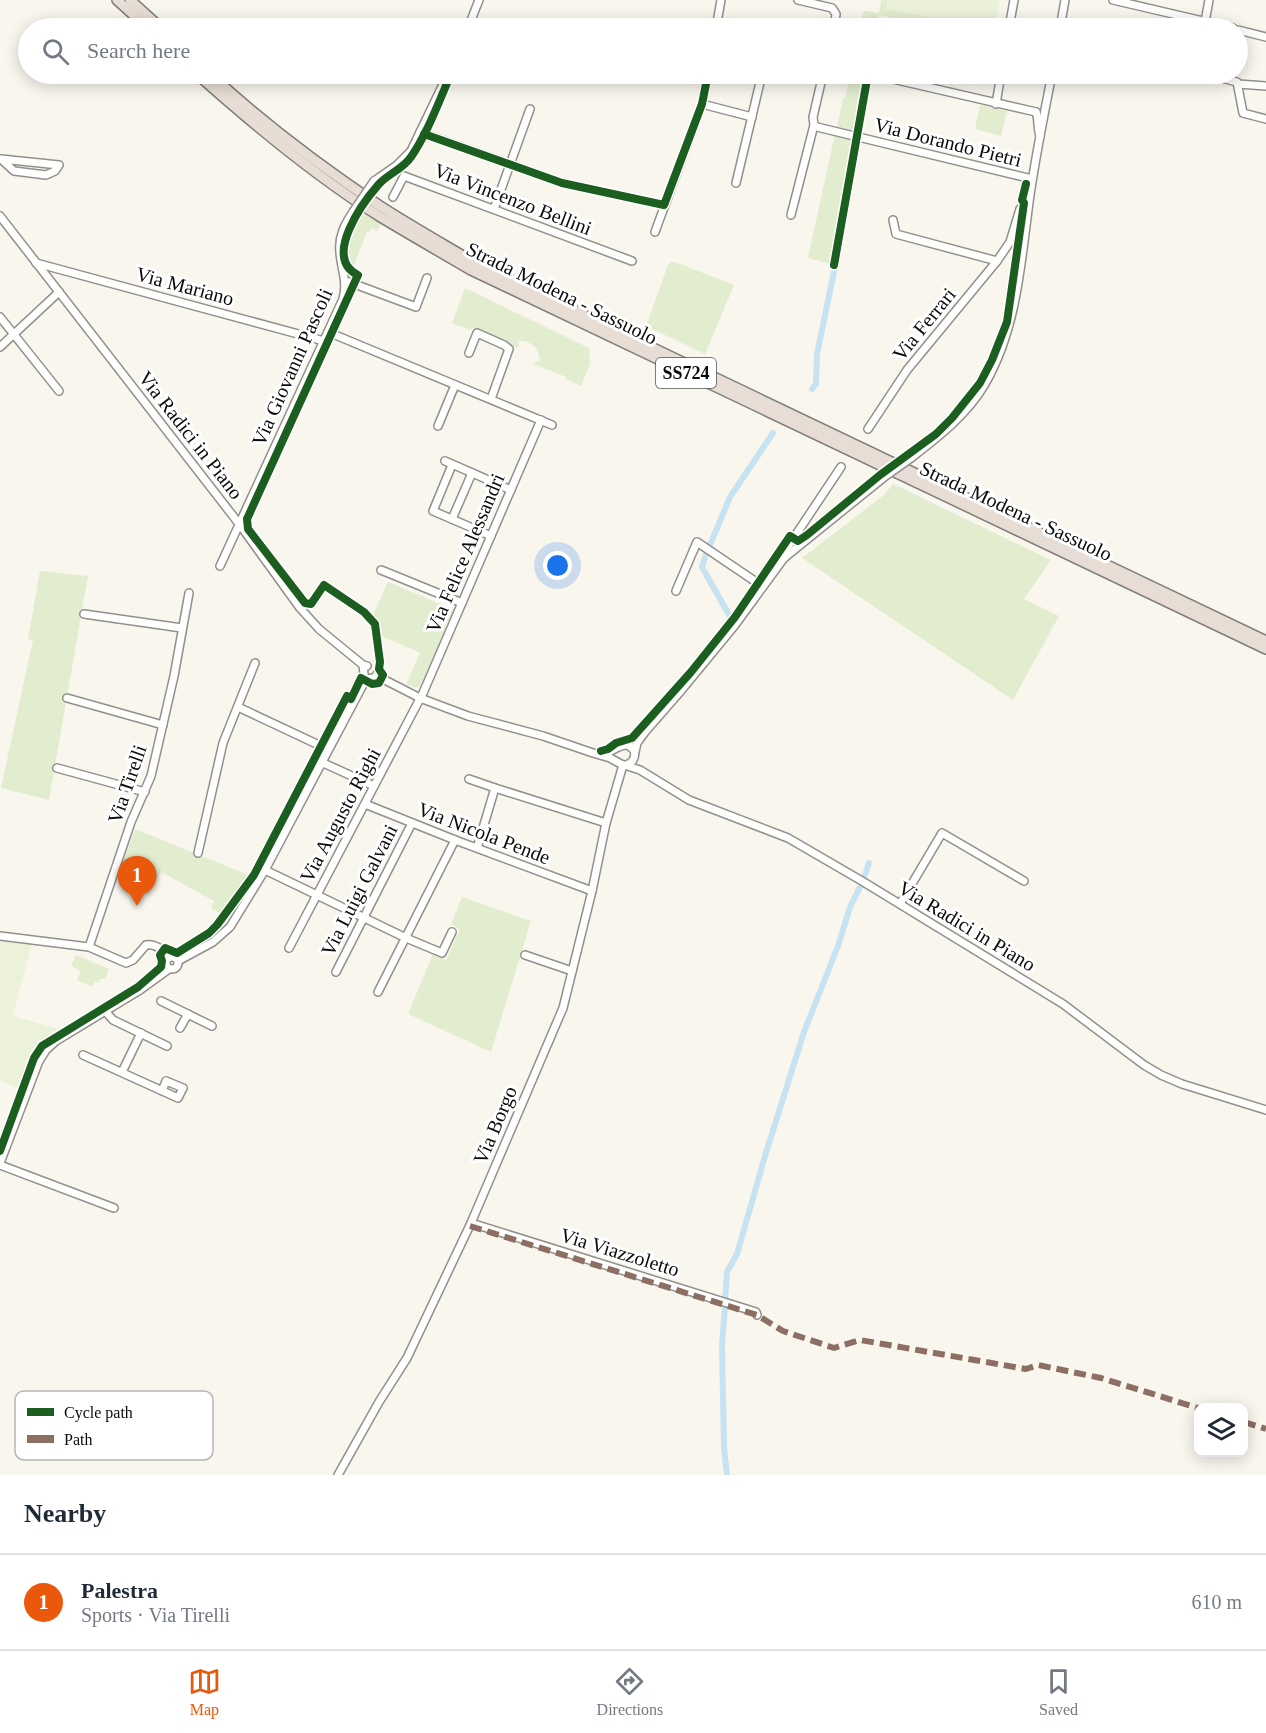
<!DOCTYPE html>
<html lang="en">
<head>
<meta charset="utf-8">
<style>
	:root { --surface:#fff; --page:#f6f6f7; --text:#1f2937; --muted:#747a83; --line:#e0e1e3; --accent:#ea580c }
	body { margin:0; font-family:Georgia,serif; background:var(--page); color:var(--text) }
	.controls { position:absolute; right:18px; bottom:18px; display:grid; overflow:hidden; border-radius:12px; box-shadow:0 3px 15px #0003 }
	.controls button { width:54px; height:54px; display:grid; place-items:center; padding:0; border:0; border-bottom:2px solid var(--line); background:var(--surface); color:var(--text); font:30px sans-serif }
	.you { position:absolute; left:558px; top:566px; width:21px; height:21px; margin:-15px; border:4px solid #fff; border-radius:50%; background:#1a73e8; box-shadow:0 0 0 9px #1a73e833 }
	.badge { display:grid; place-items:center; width:39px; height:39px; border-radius:50%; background:var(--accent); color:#fff; font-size:20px; font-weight:700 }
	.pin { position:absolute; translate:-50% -50px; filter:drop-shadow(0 2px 3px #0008) }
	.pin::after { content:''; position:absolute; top:32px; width:21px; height:18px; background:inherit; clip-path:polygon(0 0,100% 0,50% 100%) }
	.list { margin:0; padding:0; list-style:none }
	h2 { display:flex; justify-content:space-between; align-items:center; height:78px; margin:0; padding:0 24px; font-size:26px }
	h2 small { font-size:20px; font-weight:400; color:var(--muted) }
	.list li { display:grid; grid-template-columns:39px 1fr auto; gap:18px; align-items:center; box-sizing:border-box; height:96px; padding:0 24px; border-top:2px solid var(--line) }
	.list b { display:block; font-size:22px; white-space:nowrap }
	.list p { margin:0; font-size:20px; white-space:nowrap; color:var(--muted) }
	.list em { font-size:20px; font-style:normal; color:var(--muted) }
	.icon { flex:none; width:33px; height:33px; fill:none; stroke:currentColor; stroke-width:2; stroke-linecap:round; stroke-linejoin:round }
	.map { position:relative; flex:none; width:1266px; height:1475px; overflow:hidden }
	.search { position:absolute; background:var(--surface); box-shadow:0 3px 15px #0003; left:18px; right:18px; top:18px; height:66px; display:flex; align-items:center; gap:15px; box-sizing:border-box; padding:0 21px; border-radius:33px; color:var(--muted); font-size:22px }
	.sheet { height:174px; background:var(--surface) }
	nav { display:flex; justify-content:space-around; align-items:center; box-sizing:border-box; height:84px; border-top:2px solid var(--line); background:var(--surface); font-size:16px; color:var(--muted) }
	nav a { display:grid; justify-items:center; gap:3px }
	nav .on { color:var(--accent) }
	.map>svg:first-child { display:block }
	.green { fill:#e2edcf }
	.pitch { fill:#ecf1d9 }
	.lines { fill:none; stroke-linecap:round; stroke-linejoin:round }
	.canal { stroke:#c7e3f1; stroke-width:6 }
	.minor-casing { stroke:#92908d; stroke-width:10 }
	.highway-casing { stroke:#7f7e7a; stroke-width:12 }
	.minor { stroke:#fefefc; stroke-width:7 }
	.highway { stroke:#e7ddd4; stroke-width:9 }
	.minor-bridge-casing { stroke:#92908d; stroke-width:10; stroke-linecap:butt }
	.minor-bridge { stroke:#fefefc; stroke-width:7 }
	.quiet { stroke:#8d6e63; stroke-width:6; stroke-dasharray:12 6; stroke-linecap:butt }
	.cycleway-casing { stroke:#fff; stroke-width:11 }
	.cycleway { stroke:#1b5e20; stroke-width:8 }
	.labels { text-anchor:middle; stroke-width:6; stroke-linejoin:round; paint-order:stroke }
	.shield { fill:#fff; stroke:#545454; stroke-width:1.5 }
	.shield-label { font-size:18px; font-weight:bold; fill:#0a0a0a }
	.street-label { font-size:20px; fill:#0a0a0a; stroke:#fff }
	.key { fill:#fff; stroke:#b6b6b6; stroke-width:1.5 }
	.key-label { font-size:16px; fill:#0a0a0a }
</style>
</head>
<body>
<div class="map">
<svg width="1266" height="1475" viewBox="0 0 1266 1475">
	<rect width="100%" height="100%" fill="#f9f6ee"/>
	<!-- green -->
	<g class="green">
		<path d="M881,0h7l-1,9 106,19h-51l-63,-13 -3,13h-16l4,-17 15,2z"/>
		<path d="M850,74h18l-11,58 -20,-5 6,-29 2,1z"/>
		<path d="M980,105l27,6 -6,25 -26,-7z"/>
		<path d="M835,134l21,6 -22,125 -26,-7z"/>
		<path d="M364,214l17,10 -4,7 -5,-3 -3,4 -2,-1 -14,37 -4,-2c-4,-21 2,-36 15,-52z"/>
		<path d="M671,262h4l59,23 -29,69 -59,-28 22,-61z"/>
		<path d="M465,288l124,60 1,16 -9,22 -15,-7v-2l-32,-13 1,-2 5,-1c-1,-14 -9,-21 -22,-20l1,6 -2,1 -45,-20 -2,2 -18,-7z"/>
		<path d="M893,484l158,76 -27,39 35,17 -46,84 -211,-142 82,-63z"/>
		<path d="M40,571l48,5 -39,224 -48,-12 32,-148 -5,-1z"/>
		<path d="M388,582l67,28c-3,6 -7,10 -10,17l1,3 -26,56 -3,2 -11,-4 14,-31 -40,-18 -7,-20z"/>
		<path d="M135,829l116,47 -28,40 -12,-8 3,-7 -53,-29 -12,22 -31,-18z"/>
		<path d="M462,897l69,24 -40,131 -83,-38 25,-60 13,6 14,-31 -9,-5z"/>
		<path d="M76,955l33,14 -4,10h-5l-1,2 1,2 -5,-2 -2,6 -16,-7 3,-9 -9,-5z"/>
	</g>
	<!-- pitch -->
	<g class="pitch">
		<path d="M888,0h112l-5,28 -108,-19z"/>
		<path d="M0,932l22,2 -1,4 11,5 -19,73 59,17 -31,18 -15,40 -26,-10z"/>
	</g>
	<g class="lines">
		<!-- canal -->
		<g class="canal">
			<path d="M812,389l4,-5 1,-30 18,-87"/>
			<path d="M710,545l20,-48 43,-64"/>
			<path d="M707,551l-5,16 27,48"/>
			<path d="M865,875l4,-12"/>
			<path d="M725,1301l2,-29 10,-18 28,-98 39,-124 34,-86 12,-39 10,-20"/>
			<path d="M725,1307l-3,37 2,104 3,27"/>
		</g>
		<defs>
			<g id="minor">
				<path d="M798,0l34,8 4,6 -2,14"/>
				<path d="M1113,0l120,28"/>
				<path d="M1205,22l4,-22"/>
				<path d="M468,28l11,-28"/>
				<path d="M716,28l5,-28"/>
				<path d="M1009,28l5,-28"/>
				<path d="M1060,28l5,-28"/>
				<path d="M1238,30l28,7"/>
				<path d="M823,74l-10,43 1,8 3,2 215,52"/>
				<path d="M871,74l165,38"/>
				<path d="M1206,74l31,8 6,31 23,6"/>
				<path d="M1238,84l28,2"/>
				<path d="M702,104l50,13"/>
				<path d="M996,104l5,-30"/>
				<path d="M1036,112c3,8 1,15 4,24"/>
				<path d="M420,132l142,51 102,22"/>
				<path d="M0,159h1l58,6 -4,6 -9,4 -32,-4 -13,-12"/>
				<path d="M374,181l23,-16 14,-14 37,-77"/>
				<path d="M736,183l26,-109"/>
				<path d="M393,197l11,-21 228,85"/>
				<path d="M494,209l36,-100"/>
				<path d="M791,215l23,-90"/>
				<path d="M0,216l240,309 60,83 19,21 44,36 4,1"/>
				<path d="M893,220l3,14 101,27"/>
				<path d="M655,232l47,-128 6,-30"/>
				<path d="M36,263l288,78"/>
				<path d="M345,284l4,-2 67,25 11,-29"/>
				<path d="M0,317l59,74"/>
				<path d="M328,332l224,93"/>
				<path d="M0,347l59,-55"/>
				<path d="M469,353l8,-20 27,12 5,4 -18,50"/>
				<path d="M438,426l17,-41"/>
				<path d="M868,429l39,-59 90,-109 13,-19 10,-33"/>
				<path d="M911,458c27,-21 56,-43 74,-74 33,-57 36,-125 45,-189 6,-41 14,-81 22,-121"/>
				<path d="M445,461l66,29"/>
				<path d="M452,465l-19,46 58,25"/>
				<path d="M452,519l20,-46"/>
				<path d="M784,558l3,-10 54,-81"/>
				<path d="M220,566l123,-267c5,-17 -2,-30 -3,-47 -2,-15 5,-28 13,-40"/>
				<path d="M381,570l81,33"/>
				<path d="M676,591l21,-49 65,44"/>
				<path d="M84,614l98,14"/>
				<path d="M363,665c2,15 -1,15 16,12"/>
				<path d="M377,674l4,4 39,20 48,18 75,20 50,17 17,5 11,6 19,6 49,30 99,38 74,43 201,123 81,61 17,10 21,9 84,26"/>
				<path d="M67,698l96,27"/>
				<path d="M238,707l83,39 8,2"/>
				<path d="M635,752l2,-9 8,-11 34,-39 56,-68 49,-67 99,-80"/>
				<path d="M601,755c10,-2 17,-11 27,-10l6,5c2,7 -1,13 -8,15"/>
				<path d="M321,762l53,24"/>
				<path d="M57,768l88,24"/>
				<path d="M469,779l26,9"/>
				<path d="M365,804l90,36 137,51"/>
				<path d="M477,848l18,-60 111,35"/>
				<path d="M198,853l25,-110 32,-80"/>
				<path d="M265,870l141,68 36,15 10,-21"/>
				<path d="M900,904l42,-71 82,48"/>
				<path d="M0,936l89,11 37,16 7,-3 13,-15c10,-2 17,6 24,12"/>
				<path d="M89,947l42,-125 20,-46 23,-100 15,-83"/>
				<path d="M289,948l134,-255 118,-273"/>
				<path d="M525,955l47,16"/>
				<circle cx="172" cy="963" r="6"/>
				<path d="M178,961l35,-19 17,-15 35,-57 100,-189 3,-2"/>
				<path d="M336,972l76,-149"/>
				<path d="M378,992l77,-152"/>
				<path d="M161,1001l51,25"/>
				<path d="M106,1012l7,8 54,26"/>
				<path d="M180,1028l8,-14"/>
				<path d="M83,1055l95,43 5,-10 -17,-7 -4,10"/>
				<path d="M122,1072l19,-39"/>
				<path d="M0,1163l39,-102 7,-11 10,-9 84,-51 29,-21"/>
				<path d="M0,1165l114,43"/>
				<path d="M471,1223l285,89 1,3"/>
				<path d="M338,1475l41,-73 28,-44 64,-135 92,-215 29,-117 14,-68 17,-58"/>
			</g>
			<g id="highway">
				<path d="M117,0l31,28"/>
				<path d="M130,0l31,28"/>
				<path d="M197,74c57,51 117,101 182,142 30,18 61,36 92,54l795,379"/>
				<path d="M210,74c53,49 110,92 170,132 31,20 63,38 95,57l791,378"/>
			</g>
		</defs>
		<!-- minor casing -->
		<use href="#minor" class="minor-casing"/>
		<!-- highway casing -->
		<use href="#highway" class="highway-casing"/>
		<!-- minor -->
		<use href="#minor" class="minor"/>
		<!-- highway -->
		<use href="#highway" class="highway"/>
		<defs>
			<g id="minor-bridge">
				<path d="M353,212l21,-31"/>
				<path d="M883,478l28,-20"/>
			</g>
		</defs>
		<!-- minor-bridge casing -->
		<use href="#minor-bridge" class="minor-bridge-casing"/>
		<!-- minor-bridge -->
		<use href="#minor-bridge" class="minor-bridge"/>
		<!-- quiet -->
		<g class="quiet">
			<path d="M470,1226l287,89 26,16 51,17 26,-8 166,29 12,-4 63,13 97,30"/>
			<path d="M1244,1422l22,7"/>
		</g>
		<defs>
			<g id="cycleway">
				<path d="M424,134l138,49 102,22 38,-101 6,-30"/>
				<path d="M834,265l34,-191"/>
				<path d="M601,751l7,-2 8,-6 16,-5 59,-66 44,-55 55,-81 8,5 9,-6 73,-60 56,-41 16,-16 28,-35 12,-23 15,-38 17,-119 -2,-3 4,-16"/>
				<path d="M0,1151l34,-93 8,-12 96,-59 23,-20 1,-6 -2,-6 5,-7 12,5 32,-20 8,-8 37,-50 93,-179 4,3 10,-21 11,6 7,-1 4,-8 -4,-6 1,-7 -5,-38 -11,-12 -40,-27 -13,19 -6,-1 -57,-74 -1,-10 111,-244c-36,-17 5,-73 21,-91 9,-10 24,-15 32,-27 17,-25 28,-56 40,-83"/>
			</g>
		</defs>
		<!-- cycleway casing -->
		<use href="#cycleway" class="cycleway-casing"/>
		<!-- cycleway -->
		<use href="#cycleway" class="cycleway"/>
	</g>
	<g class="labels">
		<!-- shield labels -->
		<rect class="shield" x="656" y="358" width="60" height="30" rx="4.5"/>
		<g class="shield-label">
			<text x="686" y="379">SS724</text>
		</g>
		<!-- street labels -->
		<g class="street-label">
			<text transform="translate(948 142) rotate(14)" y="7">Via Dorando Pietri</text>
			<text transform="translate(513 199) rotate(21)" y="7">Via Vincenzo Bellini</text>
			<text transform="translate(185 286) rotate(15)" y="7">Via Mariano</text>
			<text transform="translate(562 293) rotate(26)" y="7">Strada Modena - Sassuolo</text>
			<text transform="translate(924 324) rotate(-51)" y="7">Via Ferrari</text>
			<text transform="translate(292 367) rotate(-66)" y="7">Via Giovanni Pascoli</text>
			<text transform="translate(191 435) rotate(52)" y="7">Via Radici in Piano</text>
			<text transform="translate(1016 511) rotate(25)" y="7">Strada Modena - Sassuolo</text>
			<text transform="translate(465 553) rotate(-67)" y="7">Via Felice Alessandri</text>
			<text transform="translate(127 784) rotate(-71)" y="7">Via Tirelli</text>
			<text transform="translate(340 815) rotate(-62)" y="7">Via Augusto Righi</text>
			<text transform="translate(484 833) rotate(21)" y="7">Via Nicola Pende</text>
			<text transform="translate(359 890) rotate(-63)" y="7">Via Luigi Galvani</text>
			<text transform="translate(967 926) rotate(31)" y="7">Via Radici in Piano</text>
			<text transform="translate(495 1125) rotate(-67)" y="7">Via Borgo</text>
			<text transform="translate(620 1252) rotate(17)" y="7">Via Viazzoletto</text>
		</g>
	</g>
	<!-- legend -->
	<rect x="15" y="1391" width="198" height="69" rx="9" class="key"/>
	<rect x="27" y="1408" width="27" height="8" fill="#1b5e20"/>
	<rect x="27" y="1435" width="27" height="8" fill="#8d6e63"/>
	<g class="key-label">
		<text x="64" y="1418">Cycle path</text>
		<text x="64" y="1445">Path</text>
	</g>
</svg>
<div class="controls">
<button><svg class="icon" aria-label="layers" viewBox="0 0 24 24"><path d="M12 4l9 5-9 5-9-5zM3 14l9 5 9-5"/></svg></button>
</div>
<div class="you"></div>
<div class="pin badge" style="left:137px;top:906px">1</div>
<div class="search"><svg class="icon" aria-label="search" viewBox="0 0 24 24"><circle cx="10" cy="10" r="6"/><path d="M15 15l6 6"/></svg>Search here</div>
</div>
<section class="sheet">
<h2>Nearby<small></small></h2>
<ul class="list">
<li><span class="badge">1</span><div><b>Palestra</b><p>Sports · Via Tirelli</p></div><em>610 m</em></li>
</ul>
</section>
<nav>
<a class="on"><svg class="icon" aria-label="map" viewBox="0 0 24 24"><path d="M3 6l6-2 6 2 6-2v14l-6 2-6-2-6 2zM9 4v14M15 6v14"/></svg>Map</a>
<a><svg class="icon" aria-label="directions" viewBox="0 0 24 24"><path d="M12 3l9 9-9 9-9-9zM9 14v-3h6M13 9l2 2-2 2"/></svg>Directions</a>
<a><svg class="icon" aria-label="saved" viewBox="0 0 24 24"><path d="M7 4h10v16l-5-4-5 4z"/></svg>Saved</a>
</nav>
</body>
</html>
